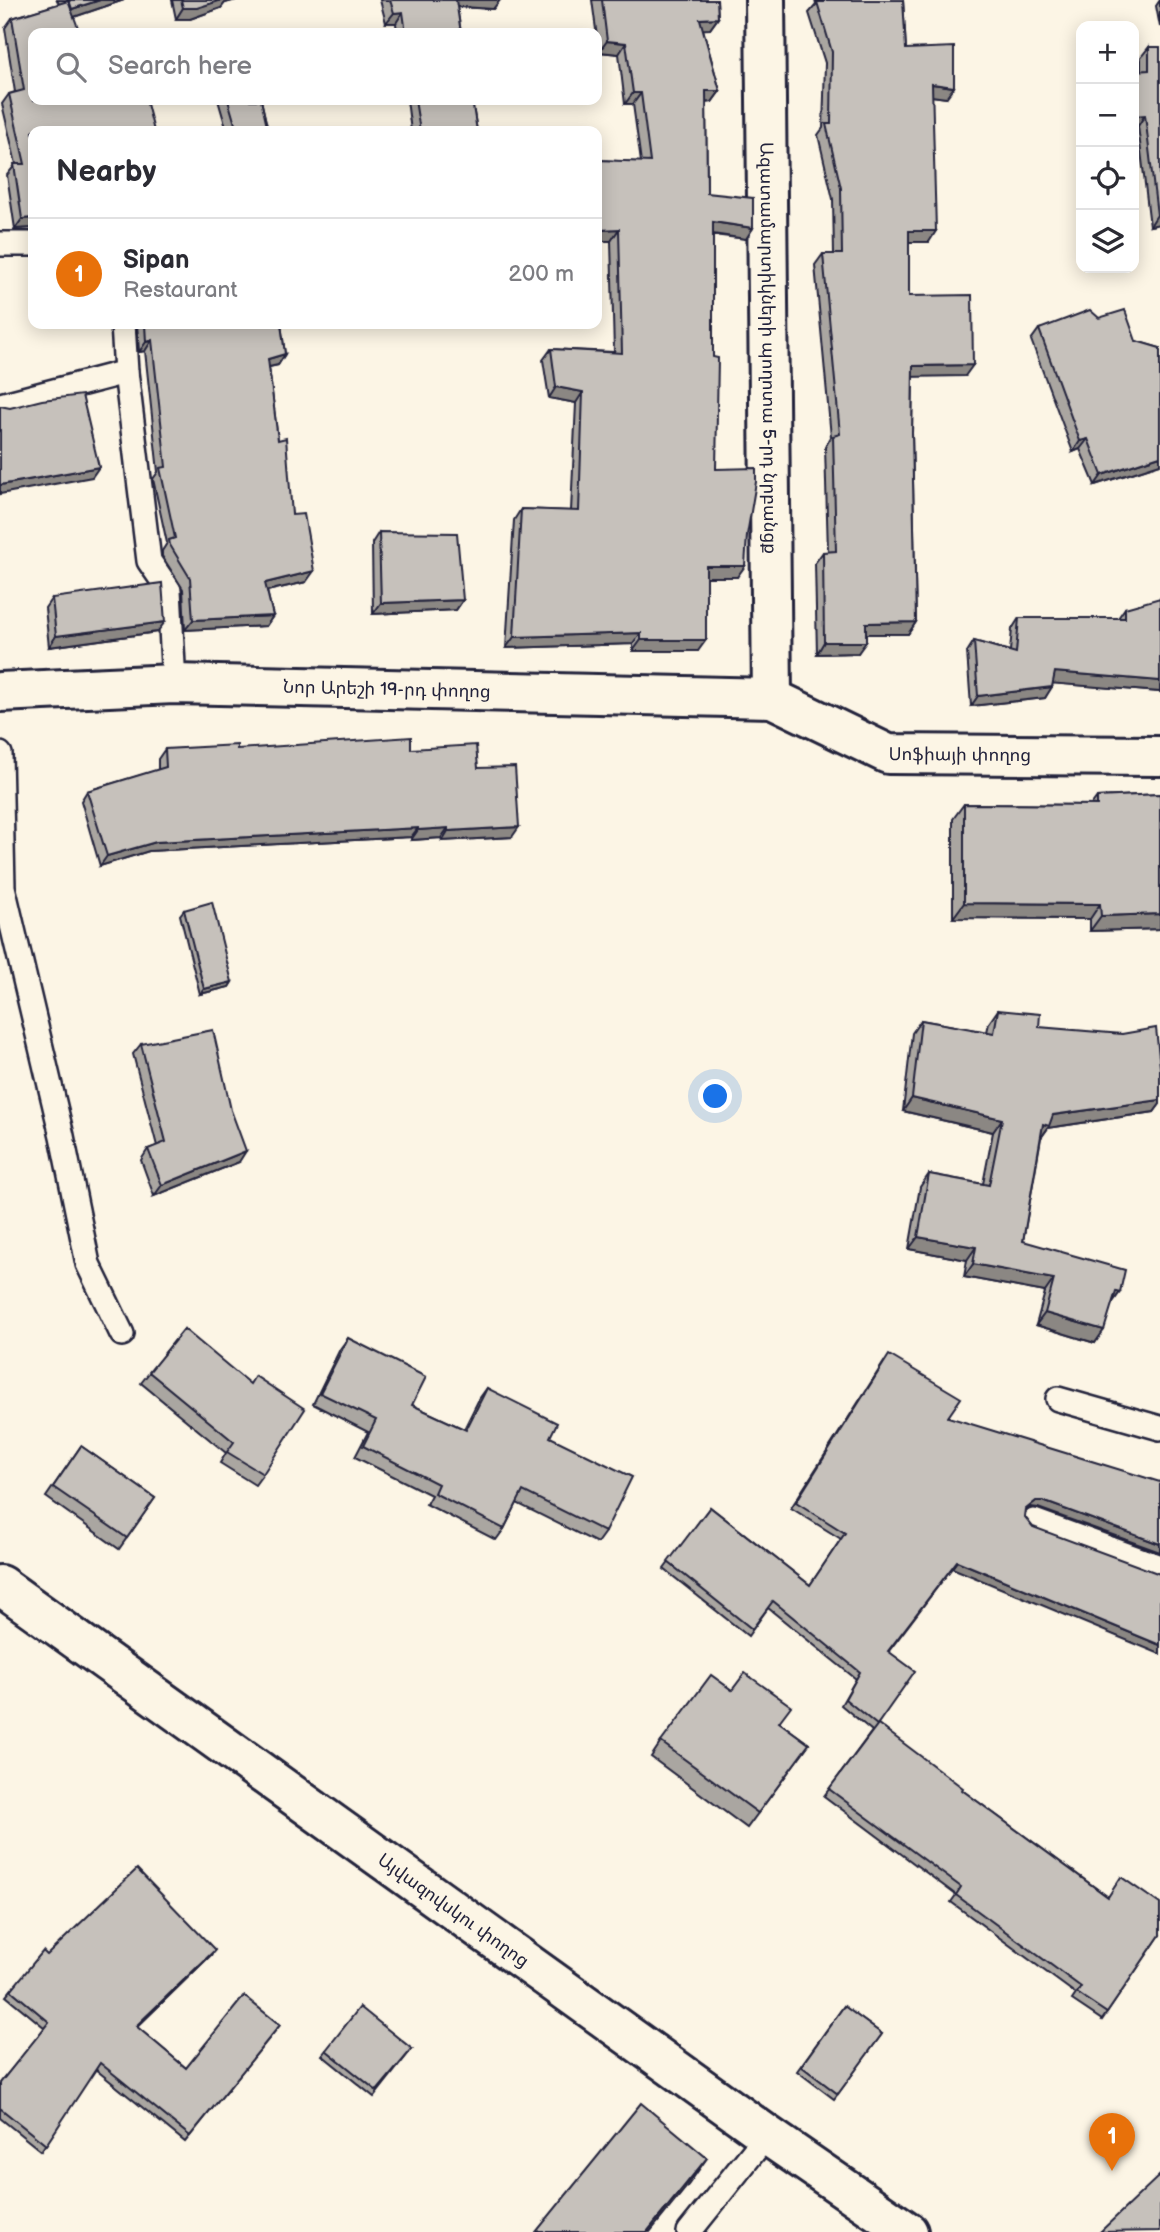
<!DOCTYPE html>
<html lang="en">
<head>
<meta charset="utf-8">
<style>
	:root { --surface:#fff; --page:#f7f7f7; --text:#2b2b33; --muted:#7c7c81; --line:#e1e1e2; --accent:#b45309 }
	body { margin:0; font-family:"Balsamiq Sans","Noto Sans Armenian",sans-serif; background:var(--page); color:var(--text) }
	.controls { position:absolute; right:21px; top:21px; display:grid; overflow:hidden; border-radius:14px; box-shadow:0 4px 18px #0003 }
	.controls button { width:63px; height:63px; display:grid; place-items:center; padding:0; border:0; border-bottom:2px solid var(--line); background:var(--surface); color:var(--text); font:35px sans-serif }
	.you { position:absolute; left:716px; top:1097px; width:24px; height:24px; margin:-18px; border:5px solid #fff; border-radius:50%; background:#1a73e8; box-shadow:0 0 0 10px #1a73e833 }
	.badge { display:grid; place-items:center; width:46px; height:46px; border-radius:50%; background:var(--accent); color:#fff; font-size:23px; font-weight:700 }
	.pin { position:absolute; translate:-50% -58px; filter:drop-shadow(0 2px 4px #0008) }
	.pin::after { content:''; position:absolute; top:37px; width:24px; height:21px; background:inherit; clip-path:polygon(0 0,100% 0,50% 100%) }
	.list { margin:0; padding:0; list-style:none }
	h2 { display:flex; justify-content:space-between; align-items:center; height:91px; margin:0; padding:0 28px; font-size:30px }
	h2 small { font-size:23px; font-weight:400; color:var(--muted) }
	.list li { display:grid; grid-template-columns:46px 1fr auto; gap:21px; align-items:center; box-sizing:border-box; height:112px; padding:0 28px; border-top:2px solid var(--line) }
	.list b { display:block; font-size:26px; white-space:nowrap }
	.list p { margin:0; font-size:23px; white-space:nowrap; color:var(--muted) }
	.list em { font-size:23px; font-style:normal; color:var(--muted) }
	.icon { flex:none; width:38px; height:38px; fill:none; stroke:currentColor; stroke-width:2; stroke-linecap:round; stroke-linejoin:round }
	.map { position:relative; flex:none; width:1160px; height:2232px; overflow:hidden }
	.search { position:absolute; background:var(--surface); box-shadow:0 4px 18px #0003; left:28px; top:28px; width:574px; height:77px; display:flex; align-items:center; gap:18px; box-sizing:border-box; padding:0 24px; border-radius:14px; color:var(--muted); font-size:26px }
	.panel { position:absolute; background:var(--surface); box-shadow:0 4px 18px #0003; left:28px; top:126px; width:574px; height:203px; border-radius:14px }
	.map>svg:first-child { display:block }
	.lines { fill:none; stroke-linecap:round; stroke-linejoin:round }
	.service-casing { stroke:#22223b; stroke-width:28 }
	.minor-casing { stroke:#22223b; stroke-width:44 }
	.secondary-casing { stroke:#22223b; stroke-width:44 }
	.service { stroke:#fcf5e5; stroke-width:23 }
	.minor { stroke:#fcf5e5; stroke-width:38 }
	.secondary { stroke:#fcf5e5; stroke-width:38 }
	.wall { fill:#aaa6a1; stroke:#22223b; stroke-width:2 }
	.shaded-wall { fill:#8b8783; stroke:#22223b; stroke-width:2 }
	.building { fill:#c6c1bb; stroke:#22223b; stroke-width:2 }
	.labels { text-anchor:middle; stroke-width:5; stroke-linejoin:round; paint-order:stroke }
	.street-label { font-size:18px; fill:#22223b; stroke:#fcf5e5 }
</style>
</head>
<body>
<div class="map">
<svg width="1160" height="2232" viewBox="0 0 1160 2232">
	<rect width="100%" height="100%" fill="#fcf5e5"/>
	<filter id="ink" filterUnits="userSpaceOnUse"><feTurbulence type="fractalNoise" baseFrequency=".0143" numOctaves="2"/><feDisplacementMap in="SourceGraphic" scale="14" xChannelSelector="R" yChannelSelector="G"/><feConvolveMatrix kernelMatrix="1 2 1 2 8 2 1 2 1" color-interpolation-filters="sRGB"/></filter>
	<g filter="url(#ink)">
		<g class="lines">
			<defs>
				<g id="service">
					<path d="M0,244h33"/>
					<path d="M123,324l3,48 23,189 20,29 5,94"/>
					<path d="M0,405l126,-33"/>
					<path d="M0,754l3,133 59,249 26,128 34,70"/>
					<path d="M1058,1399l102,29"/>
					<path d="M1034,1521l126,46"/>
					<path d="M689,2232l78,-97"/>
				</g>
				<g id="minor">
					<path id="s1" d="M765,0l7,698"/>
					<path id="s2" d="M0,692l174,-8 598,14 116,56 272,2"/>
				</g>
				<g id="secondary">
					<path id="s3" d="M0,1585l767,550 141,97"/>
				</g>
			</defs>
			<!-- service casing -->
			<use href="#service" class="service-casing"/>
			<!-- minor casing -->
			<use href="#minor" class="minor-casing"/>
			<!-- secondary casing -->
			<use href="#secondary" class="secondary-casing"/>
			<!-- service -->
			<use href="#service" class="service"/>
			<!-- minor -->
			<use href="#minor" class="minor"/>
			<!-- secondary -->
			<use href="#secondary" class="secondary"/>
		</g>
		<!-- wall -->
		<g class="wall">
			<path d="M57,0h67l-50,17 -41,16v195l-18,1 -8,-54 9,-11 -14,-60 7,-10 6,-2 -10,-64 7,-10 47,-14z"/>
			<path d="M172,0h64l-11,3 -4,5 -31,11h-14z"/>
			<path d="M380,0h120l-7,9 -36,-2 4,26h-64l-1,-10h-10z"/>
			<path d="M592,0h125l1,18 -8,11h-7l17,62 -8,11 -6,1 1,90 46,35 -7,11 -33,-4v122l3,112 21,108h-31l-8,74h-65v-7l-127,4 8,-128 7,-11 50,2 5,-108 -27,-5 -6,-38 8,-11 63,3 -3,-111h-14v-81l44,2 -8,-58h-8l-6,-50 -20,-2z"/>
			<path d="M815,0h88l3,49 40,49 -14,-2 -3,146h-20v54l56,80h-52l-1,57 4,189 -8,12h-42l-8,19 -41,1 -2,-91 8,-11h5l-3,-105 6,-10 -16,-172 8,-11h11l-1,-55 -15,-64 5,-7 2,-65 -16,-50 7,-8z"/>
			<path d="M1160,0v27l-4,-21z"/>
			<path d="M1149,47l11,177 -10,2 -12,-100h-4v-55l7,-1v-13z"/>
			<path d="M218,100h43l7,31h-41z"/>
			<path d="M407,100h65l5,31h-66z"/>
			<path d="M1099,318l37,23 24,7v116l-65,21 -15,-36 -7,3 -42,-112 8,-11z"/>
			<path d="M137,324h144l4,30 -7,11 -9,2 9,73 14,75 14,67 -39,9 6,25 -7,10 -81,4 -2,-41 -21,-33v-5l5,-8 -14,-64 5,-7 -13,-121 -6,1z"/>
			<path d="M379,532l84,68 -7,10 -83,4 -1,-71z"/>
			<path d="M52,598l105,34 -108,15 -4,-39z"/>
			<path d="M1125,608l35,84 -107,-9 -8,15 -74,8 -4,-54 7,-11 36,10 2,-22 7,-11h99z"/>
			<path d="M165,749h246l67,19 34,69 -70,4 -1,-3 -30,2v-3l-262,14 -49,15 -19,-65 6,-10 71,-21v-11z"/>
			<path d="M1160,794v135l-70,2v-12l-137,-1v-99l11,-15 127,1 6,-8z"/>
			<path d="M184,910l48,72 -3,5 -29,7 -20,-79z"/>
			<path d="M998,1010l41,17 121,40v37l-6,8 -106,16 -7,10 -18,103 97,51 -8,11 -17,40 -59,-18 9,-33 -81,-15 3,-17 -58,-11 11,-62 9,-13 54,10 10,-52 -90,-21 9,-78 9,-13 66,12 2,-9z"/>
			<path d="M141,1044l98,118 -85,34 -13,-36 7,-11 9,-3 -24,-92z"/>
			<path d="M184,1329l79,145 -8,11 -35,-22 6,-10 -85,-70z"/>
			<path d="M348,1338l64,67 52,24 15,-30 8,-11 63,49 55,95 -8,11 -80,-40 -13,26 -8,11 -70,-36 5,-9 -76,-38 13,-25 -55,-28 27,-55z"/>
			<path d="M884,1362l64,55 90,91 -7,-1 -79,61 -63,83 -11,73 84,66 198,145 -58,85 -30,-20 4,-6 -125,-92 5,-7 -132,-99 48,-65 -31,-26 15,-26 -88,-71 -20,28 -84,-67 46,-62 100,78 31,-46 -50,-31z"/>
			<path d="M81,1446l74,52 -36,51 -73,-52z"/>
			<path d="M779,1722l30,22 -62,84 -96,-71 10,-15z"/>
			<path d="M47,1955l163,1 -73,71 49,41 94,-43 -95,117 -90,-73 -54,82 -41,-33v-35l45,-55 -39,-32 5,-6z"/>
			<path d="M844,2006l38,28 -48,65 -37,-28z"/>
			<path d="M412,2049l-38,48 -52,-42 4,-5z"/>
		</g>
		<!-- shaded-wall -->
		<g class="shaded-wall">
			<path d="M100,0h24l-59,20 7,-11z"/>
			<path d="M222,0h14l-11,3 -4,5 -31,11h-14l7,-11z"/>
			<path d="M452,0h48l-7,9 -45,-3z"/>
			<path d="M403,12l-7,11h-10l8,-10z"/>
			<path d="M718,18l-8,11 -18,1 8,-11z"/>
			<path d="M607,41l19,2 -7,11 -20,-2z"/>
			<path d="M932,84l22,3 -8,11 -22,-3z"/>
			<path d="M706,91h14l-8,11 -14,1z"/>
			<path d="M633,93h8l-8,11h-8z"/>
			<path d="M1145,115l-7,11h-4v-10z"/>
			<path d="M1157,215h3v9l-10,2z"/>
			<path d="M33,218v10l-18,1 7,-10z"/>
			<path d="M713,222l40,6 -7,11 -40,-6z"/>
			<path d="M619,229l-8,12h-14v-6l3,-5z"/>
			<path d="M909,231h27l-7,11h-28z"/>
			<path d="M152,340l-7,11 -6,1 7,-10z"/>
			<path d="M285,354l-7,11 -18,4 8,-10z"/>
			<path d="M973,365l-8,11 -59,1 7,-11z"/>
			<path d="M556,387l27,5 -7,11 -27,-5z"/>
			<path d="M1088,439l-8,10 -7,3 7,-11z"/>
			<path d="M1160,456v8l-65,21 7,-10z"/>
			<path d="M99,467l-7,10 -92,17v-9z"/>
			<path d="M706,566h39l-8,11h-39z"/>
			<path d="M314,571l-8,11 -48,11 7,-10z"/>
			<path d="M463,600l-7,10 -83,4 8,-11z"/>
			<path d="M273,616l-7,10 -81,4 8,-10z"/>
			<path d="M165,622l-8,10 -108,15 7,-11z"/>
			<path d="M916,622l-8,12h-49l7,-11z"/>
			<path d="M641,633l-8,11 -127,4 8,-11z"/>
			<path d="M641,640h65l-8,11h-65z"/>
			<path d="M824,642h42l-8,11 -41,1z"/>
			<path d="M1055,672l105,9v11l-112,-9z"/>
			<path d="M1052,687l-7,11 -74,8 7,-10z"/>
			<path d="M519,827l-7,10 -70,4 6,-10z"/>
			<path d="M418,828l-7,9 -262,14 -49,15 7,-10 49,-14z"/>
			<path d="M448,828l-7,10 -30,2 7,-10z"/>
			<path d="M964,903l136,1 -10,15 -137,-1z"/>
			<path d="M1160,914v15l-70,2 11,-15z"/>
			<path d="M232,982l-3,5 -29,7 4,-5z"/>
			<path d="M912,1098l90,21 -9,13 -90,-21z"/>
			<path d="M1160,1100v4l-6,8 -106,16 -8,11 3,-15 10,-9z"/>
			<path d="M246,1151l-7,11 -85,34 8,-11z"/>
			<path d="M918,1237l58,10 -9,13 -58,-11z"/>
			<path d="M973,1264l81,15 -9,13 -81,-15z"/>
			<path d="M1116,1291l4,1 -9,13z"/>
			<path d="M1045,1313l59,17 -9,13 -59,-18z"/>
			<path d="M1036,1501h7l117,43v8l-122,-44 -7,-1 -10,9 5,-7z"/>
			<path d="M957,1561l203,84v9l-208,-86z"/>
			<path d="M215,1950l-5,6 -79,77 5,-7z"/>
			<path d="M707,2158l-18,26 -39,48h-3z"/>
		</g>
		<!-- building -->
		<g class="building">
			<path d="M69,0h31l-28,9z"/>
			<path d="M181,0h41l-25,8h-14z"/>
			<path d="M390,0h66l5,33h-55l-3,-21 -9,1z"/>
			<path d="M602,0h115l1,18 -18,1 20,72h-14l1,102 46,5v30l-40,-6v135l5,1 -2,111 40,-1v14l-9,53 -2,31h-39v74h-65v-7l-127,4 7,-128 58,2 4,-119 -27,-5 -5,-38 71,4 -3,-124 -19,1 -3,-34v-36l53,2 -9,-69h-8l-7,-50 -19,-2z"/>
			<path d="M824,0h79l3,49 48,-2v40l-22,-3 4,147h-27v65l63,-1 1,70 -60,1 -1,67 4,189 -50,1v19h-42l-1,-90 13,-1 -3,-115 7,-2 -17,-180h19l-1,-66 -15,-64h5l1,-72 -15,-50h7z"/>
			<path d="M68,1l12,32h-47v67h113l8,31h-121v87l-11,1 -8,-55h11l-16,-70 15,-4 -12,-72z"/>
			<path d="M1149,47h11v168h-3l-12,-100 -11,1v-45l15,-1z"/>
			<path d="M228,100h33l7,31h-31z"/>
			<path d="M415,100h57l5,31h-57z"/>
			<path d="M1090,310l9,8 26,-8 11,31 24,7v108l-58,19 -14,-36 -8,2 -41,-112z"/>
			<path d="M145,324h136l4,30 -17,5 10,81 8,-2 6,77 12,-1 10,57 -49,12 8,33 -80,4 -3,-42 -20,-33 -1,-5 6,-2 -15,-70 6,-1 -14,-127 -6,2z"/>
			<path d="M82,395l17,72 -99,18v-79l10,2 32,-8z"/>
			<path d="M379,532l78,1 6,67 -82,3z"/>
			<path d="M162,583l3,39 -109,14 -4,-38z"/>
			<path d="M1160,598v83l-105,-9 -3,15 -74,9 -4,-55 42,12 3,-35h106v-10z"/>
			<path d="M411,737v12l65,-4 2,23 37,-1 4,60 -71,4v-3l-30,2v-2l-262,14 -49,14 -20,-65 79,-24 -1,-18 72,-4v4z"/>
			<path d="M1160,794v120l-59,2 -1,-12 -136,-1v-99l133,1v-8z"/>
			<path d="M212,902l20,80 -28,7 -20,-79z"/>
			<path d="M998,1010l42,4 -1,13 83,7 34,-6 4,39v33l-107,15 -4,11 -6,-2 -20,117 102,29 -5,22 -4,-1 -12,39 -59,-17 9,-34 -81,-15 3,-17 -58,-10 11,-63 60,11 13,-66 -90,-21 9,-78 73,13z"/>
			<path d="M213,1030l18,80 15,41 -84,34 -14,-36 18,-7 -25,-98z"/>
			<path d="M184,1329l66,55 5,-8 50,33 -42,65 -36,-22 7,-10 -85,-70z"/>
			<path d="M348,1338l78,39 -14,28 54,25 21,-42 70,35 -7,14 82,40 -27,55 -82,-41 -19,38 -70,-36 4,-9 -75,-38 13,-26 -56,-27z"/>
			<path d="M889,1355l72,43 -13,19 212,65v62l-117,-43h-7l-10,8 -1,8 8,10 127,47v71l-203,-84 -69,90 27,20 -38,54 -32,-26 15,-27 -87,-71 -21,28 -84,-67 42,-55 100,78 35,-52 -49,-31z"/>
			<path d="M81,1446l74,52 -28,40 -74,-51z"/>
			<path d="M745,1673l46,33 -12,16 30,22 -51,69 -97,-71 50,-67 21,15z"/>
			<path d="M878,1724l85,64 -1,2 146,107 13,-20 39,27v31l-53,78 -30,-20 4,-6 -125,-92 5,-8 -132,-98z"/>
			<path d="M137,1869l78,81 -79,76 50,42 58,-72 36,29 -90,111 -90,-73 -54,82 -46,-37v-25l49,-61 -38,-32 32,-39 4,4z"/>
			<path d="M844,2006l38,28 -44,60 -37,-28z"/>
			<path d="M360,2007l52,42 -35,42 -51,-41z"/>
			<path d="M641,2103l66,55 -60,74h-111z"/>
			<path d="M1160,2175v56l-60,1z"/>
		</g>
	</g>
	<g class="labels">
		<!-- street labels -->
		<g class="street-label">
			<text dy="6" stroke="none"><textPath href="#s1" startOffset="348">Ազատամարտիկների պողոտա 5-րդ նրբանցք</textPath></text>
			<text dy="6" stroke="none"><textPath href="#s2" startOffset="387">Նոր Արեշի 19-րդ փողոց</textPath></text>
			<text dy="6" stroke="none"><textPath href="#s2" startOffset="973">Սոֆիայի փողոց</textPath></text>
			<text dy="6" stroke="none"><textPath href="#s3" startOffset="558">Այվազովսկու փողոց</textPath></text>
		</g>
	</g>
</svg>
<div class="controls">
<button>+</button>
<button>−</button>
<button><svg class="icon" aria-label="locate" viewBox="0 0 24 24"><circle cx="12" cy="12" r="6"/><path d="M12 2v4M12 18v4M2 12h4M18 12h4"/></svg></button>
<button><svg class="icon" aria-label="layers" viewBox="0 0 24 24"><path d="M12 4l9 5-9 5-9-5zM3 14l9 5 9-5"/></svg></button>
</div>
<div class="you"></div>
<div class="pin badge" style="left:1112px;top:2171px;background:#e8710a">1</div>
<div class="search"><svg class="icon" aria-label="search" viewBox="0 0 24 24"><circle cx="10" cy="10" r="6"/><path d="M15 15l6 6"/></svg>Search here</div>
<section class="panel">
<h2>Nearby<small></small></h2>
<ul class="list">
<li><span class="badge" style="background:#e8710a">1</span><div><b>Sipan</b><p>Restaurant</p></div><em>200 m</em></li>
</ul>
</section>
</div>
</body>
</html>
